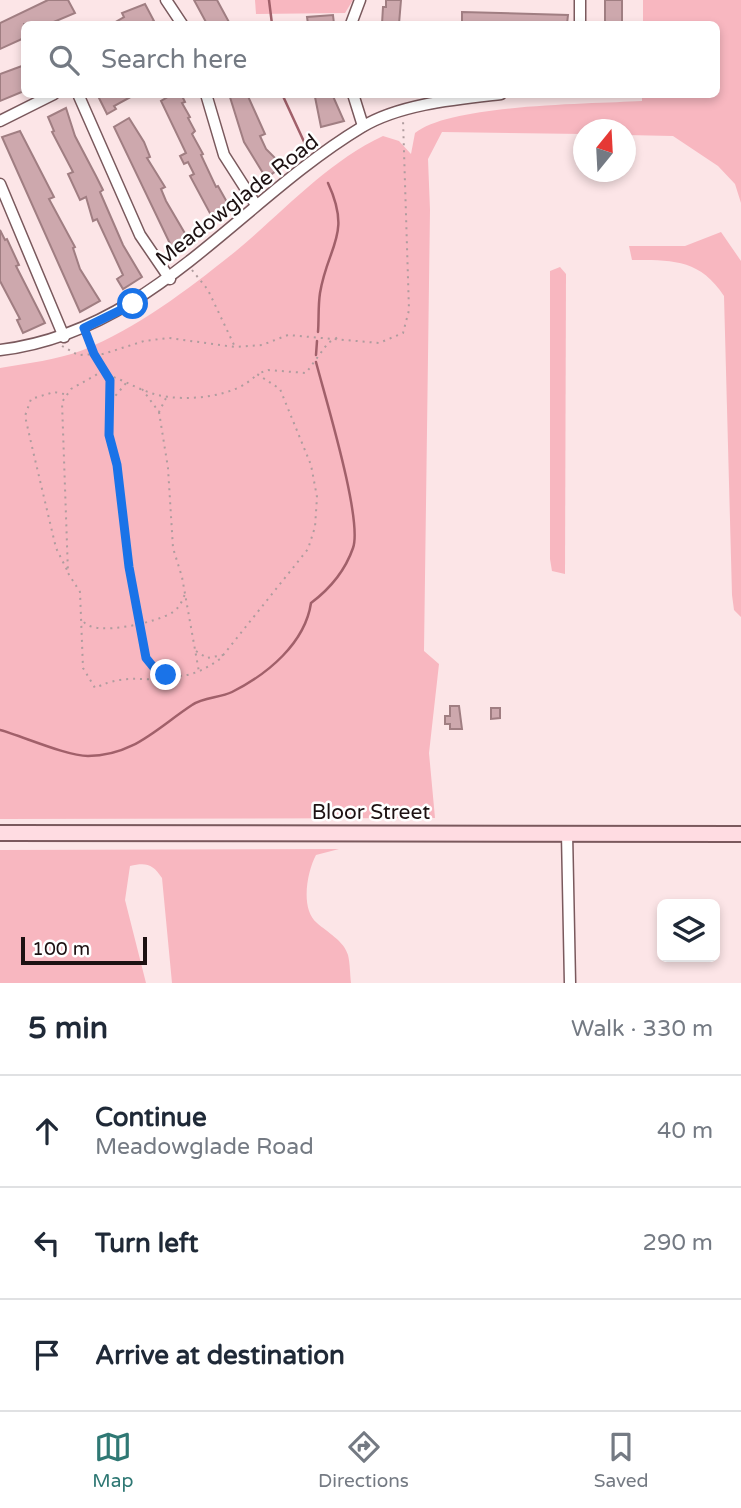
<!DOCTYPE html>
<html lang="en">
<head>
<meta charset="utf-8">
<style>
	:root { --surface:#fff; --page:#f2f2f3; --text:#1f2937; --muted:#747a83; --line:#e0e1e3; --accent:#2f7874 }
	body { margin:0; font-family:"Varela Round",sans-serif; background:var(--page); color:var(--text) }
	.controls { position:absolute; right:21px; bottom:21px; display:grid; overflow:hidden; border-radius:10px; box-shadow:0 4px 10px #0003 }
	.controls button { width:63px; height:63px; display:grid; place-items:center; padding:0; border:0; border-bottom:2px solid var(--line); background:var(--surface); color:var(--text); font:35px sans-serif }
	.compass { position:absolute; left:573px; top:119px; width:63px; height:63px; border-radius:50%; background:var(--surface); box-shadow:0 4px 10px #0003; rotate:18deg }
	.scale { position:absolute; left:21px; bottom:18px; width:126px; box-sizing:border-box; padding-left:7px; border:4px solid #1d1112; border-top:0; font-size:19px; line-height:24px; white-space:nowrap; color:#1d1112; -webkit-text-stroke:5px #fff; paint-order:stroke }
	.stop { position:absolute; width:21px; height:21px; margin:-16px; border:5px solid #1a73e8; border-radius:50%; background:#fff }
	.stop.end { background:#1a73e8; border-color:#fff; box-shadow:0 2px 7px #0008 }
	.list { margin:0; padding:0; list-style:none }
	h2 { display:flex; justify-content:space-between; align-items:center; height:91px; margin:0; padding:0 28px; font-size:30px }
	h2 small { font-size:23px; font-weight:400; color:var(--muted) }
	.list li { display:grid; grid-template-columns:46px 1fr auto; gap:21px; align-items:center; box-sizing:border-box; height:112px; padding:0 28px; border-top:2px solid var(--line) }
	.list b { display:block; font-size:26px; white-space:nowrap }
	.list p { margin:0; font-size:23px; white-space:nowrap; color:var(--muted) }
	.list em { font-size:23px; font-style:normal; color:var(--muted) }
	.icon { flex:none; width:38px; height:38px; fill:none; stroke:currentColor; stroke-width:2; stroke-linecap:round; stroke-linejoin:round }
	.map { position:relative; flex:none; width:741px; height:983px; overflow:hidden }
	.search { position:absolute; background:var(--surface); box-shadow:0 4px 10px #0003; left:21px; right:21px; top:21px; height:77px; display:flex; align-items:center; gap:18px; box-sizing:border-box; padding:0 24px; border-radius:10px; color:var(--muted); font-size:26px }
	.sheet { height:427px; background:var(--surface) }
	nav { display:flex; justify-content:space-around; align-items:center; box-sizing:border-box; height:98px; border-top:2px solid var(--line); background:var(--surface); font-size:19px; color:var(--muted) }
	nav a { display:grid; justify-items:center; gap:4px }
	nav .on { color:var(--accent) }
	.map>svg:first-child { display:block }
	.green { fill:#f8b7c0 }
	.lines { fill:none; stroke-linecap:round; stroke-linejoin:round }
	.stream { stroke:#a1606a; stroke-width:2.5 }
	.building { fill:#cda8ad; stroke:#a07e82; stroke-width:2 }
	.street-casing { stroke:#7a595d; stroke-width:13 }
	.secondary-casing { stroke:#7a595d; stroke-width:18 }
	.path { stroke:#af9c9e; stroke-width:2; stroke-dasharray:2 5; stroke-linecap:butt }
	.street { stroke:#fff; stroke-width:10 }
	.secondary { stroke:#ffdce2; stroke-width:14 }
	.route { stroke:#1a73e8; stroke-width:9 }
	.labels { text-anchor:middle; stroke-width:5; stroke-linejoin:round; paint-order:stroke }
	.street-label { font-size:21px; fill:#1d1112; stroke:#fff }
</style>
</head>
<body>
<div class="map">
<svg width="741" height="983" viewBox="0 0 741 983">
	<rect width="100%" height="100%" fill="#fce5e7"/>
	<!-- green -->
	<g class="green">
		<path d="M255,0h98l-8,13 -89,1z"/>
		<path d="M643,0h98v203l-6,-19 -17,-18 -45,-30 -47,-1v-5h-42l-1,4 -141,-2 -14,27 2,51 -6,441 15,13 -10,89 6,65 -435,1v-451c28,-5 57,-8 83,-18 55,-22 107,-62 153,-99 47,-39 91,-89 147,-115l16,5 12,13 4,-21c35,-29 176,-29 227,-32v-6l74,-1v-70h-73z"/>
		<path d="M721,232l20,29v356l-7,-7 -2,-15 -8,-299c-24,-37 -52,-36 -92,-36l-3,-14h56z"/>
		<path d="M560,267l6,7 -1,300 -13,-3 -2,-12v-288z"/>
		<path d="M339,849l-23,6c-9,17 -16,54 1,68 10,9 27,18 31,32 2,8 2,19 3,28h-179l-10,-105c-9,-14 -16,-16 -32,-12l-5,34 21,83h-146v-133z"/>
	</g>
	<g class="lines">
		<!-- stream -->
		<g class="stream">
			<path d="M269,0l3,24"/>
			<path d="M282,94l24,52"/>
			<path d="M318,332c1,-13 0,-26 2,-39 8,-48 32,-58 8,-110"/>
			<path d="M316,355l1,-14"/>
			<path d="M0,730c22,6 67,26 88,26 45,0 69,-28 104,-51 11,-8 28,-7 40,-13 36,-18 73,-49 79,-89 20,-15 34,-32 42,-55 10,-28 -28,-151 -37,-186"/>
		</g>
	</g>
	<!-- building -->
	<g class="building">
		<path d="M48,0h20l7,13 -26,11h-25v14l-24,11v-26z"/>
		<path d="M194,0h23l13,24h-23z"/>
		<path d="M386,0h15l-2,24h-17l1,-17h3z"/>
		<rect x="605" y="0" width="17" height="24"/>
		<path d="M145,4l9,17 -7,3h-35l12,-7 -2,-4z"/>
		<path d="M462,12l106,3 -1,9h-105z"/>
		<path d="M333,15l1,9h-26l-1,-7z"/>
		<path d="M22,66l2,25 -24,10v-27z"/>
		<path d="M97,94h39l-22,12 2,3 -9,5z"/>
		<path d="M173,94h8l4,8 -3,1 8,14 -2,1 7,13 -3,3 11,20 -2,1 15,32 2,-1 10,18 -3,1 2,4 -15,8 -22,-41 4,-2 -6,-12 -4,2 -4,-8 6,-3 -25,-52z"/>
		<path d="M229,94h18l18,40 -5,2 6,13 17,17 -17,12 -22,-36z"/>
		<path d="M332,94l12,27 -23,6 -6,-30z"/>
		<path d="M66,108l9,28 21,40 7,14 -3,2 23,53 19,32 -19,12 -6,-10 6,-4 -26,-56 -4,2 -7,-24 -6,3 -12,-26 5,-2 -21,-40 2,-1 -6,-14z"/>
		<path d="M129,118l15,24 6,15 -3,1 18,29 -4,2 5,12 24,41 -16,10 -60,-125z"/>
		<path d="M20,131l34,66 -5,2 26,48 -2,1 7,21 20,32 -20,11 -78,-175z"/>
		<path d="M0,230l5,10 2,-1 12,26 -3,1 29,57 -22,10 -6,-13 3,-1 -20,-38z"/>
		<path d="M450,706h9l3,23h-12v-5h-5v-8h5z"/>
		<path d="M491,708h9v10l-9,1z"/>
	</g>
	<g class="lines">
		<defs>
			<g id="street">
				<path d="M166,0l16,24"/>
				<path d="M351,24l9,-24"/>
				<path d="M580,24v-24"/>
				<path d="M78,94l62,141 30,44"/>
				<path d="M206,94l18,61 32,50"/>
				<path d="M353,94l10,32"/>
				<path d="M0,121l54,-27"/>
				<path d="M0,184l64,153"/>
				<path d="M0,350c151,-18 239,-149 362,-223 38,-23 95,-28 139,-33"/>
				<path d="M567,833l3,150"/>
			</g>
			<path id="secondary" d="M0,833l741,1"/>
		</defs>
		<!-- street casing -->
		<use href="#street" class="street-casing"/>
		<!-- secondary casing -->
		<use href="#secondary" class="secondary-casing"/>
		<!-- path -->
		<g class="path">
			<path d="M192,270l16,20 27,57"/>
			<path d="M87,335c5,9 22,41 23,48 4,17 -4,35 0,53 13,74 22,148 36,222 23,28 48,19 74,1l88,-110 7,-22 2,-30 -6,-32 -31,-76 -23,-15 11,-4 38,3 22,-30 10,-6"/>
			<path d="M62,346l16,9 25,-1 41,-13 25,-3 66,9 27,-2 26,-10 91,8 24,-10 6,-23 -6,-190"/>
			<path d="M103,371l-32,18 -9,13 6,171 12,19 3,76 12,20c33,-16 49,-5 82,-10"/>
			<path d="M107,375c18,5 33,16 51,20 28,7 79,2 98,-20"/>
			<path d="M142,389l17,23 8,-16"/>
			<path d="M64,394l-10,-2 -23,7 -6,17 8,35 23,97 12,24"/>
			<path d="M111,401l16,-19"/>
			<path d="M159,412l9,56 5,80 9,29 17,95"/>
			<path d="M84,622c11,15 75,0 89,-10 7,-5 9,-11 12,-18"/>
			<path d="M196,651l11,7 16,-3"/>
		</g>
		<!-- street -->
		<use href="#street" class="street"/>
		<!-- secondary -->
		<use href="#secondary" class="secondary"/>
	</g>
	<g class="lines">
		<!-- route -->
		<path class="route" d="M133,304l-49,24 10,26 16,26 -1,55 8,30 12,102 17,91 9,11 11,6"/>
	</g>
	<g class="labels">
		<!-- street labels -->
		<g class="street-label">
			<text transform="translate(237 200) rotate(-38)" y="7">Meadowglade Road</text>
			<text x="371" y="819">Bloor Street</text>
		</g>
	</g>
</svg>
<div class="controls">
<button><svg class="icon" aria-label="layers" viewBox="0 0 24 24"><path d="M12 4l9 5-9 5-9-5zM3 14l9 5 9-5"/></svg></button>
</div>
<svg class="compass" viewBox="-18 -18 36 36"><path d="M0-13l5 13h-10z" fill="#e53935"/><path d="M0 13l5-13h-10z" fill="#747a83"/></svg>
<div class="scale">100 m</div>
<div class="stop" style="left:133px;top:304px"></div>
<div class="stop end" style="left:166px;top:675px"></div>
<div class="search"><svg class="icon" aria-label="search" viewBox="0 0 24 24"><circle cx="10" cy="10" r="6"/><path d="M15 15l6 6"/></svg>Search here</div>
</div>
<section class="sheet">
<h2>5 min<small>Walk · 330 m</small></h2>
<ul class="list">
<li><svg class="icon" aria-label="ahead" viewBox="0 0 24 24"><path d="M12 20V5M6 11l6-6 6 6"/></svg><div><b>Continue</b><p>Meadowglade Road</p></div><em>40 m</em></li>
<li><svg class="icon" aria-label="left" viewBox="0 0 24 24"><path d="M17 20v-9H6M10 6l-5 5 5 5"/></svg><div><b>Turn left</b></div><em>290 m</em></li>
<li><svg class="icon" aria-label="arrive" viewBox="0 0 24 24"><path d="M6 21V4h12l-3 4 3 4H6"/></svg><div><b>Arrive at destination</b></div></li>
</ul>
</section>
<nav>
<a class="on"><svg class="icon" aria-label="map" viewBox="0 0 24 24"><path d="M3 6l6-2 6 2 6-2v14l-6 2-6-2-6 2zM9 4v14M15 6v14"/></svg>Map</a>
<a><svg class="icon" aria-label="directions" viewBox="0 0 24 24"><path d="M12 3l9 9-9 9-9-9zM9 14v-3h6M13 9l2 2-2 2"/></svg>Directions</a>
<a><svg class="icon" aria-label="saved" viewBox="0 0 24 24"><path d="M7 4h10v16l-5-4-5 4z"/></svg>Saved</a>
</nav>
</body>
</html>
